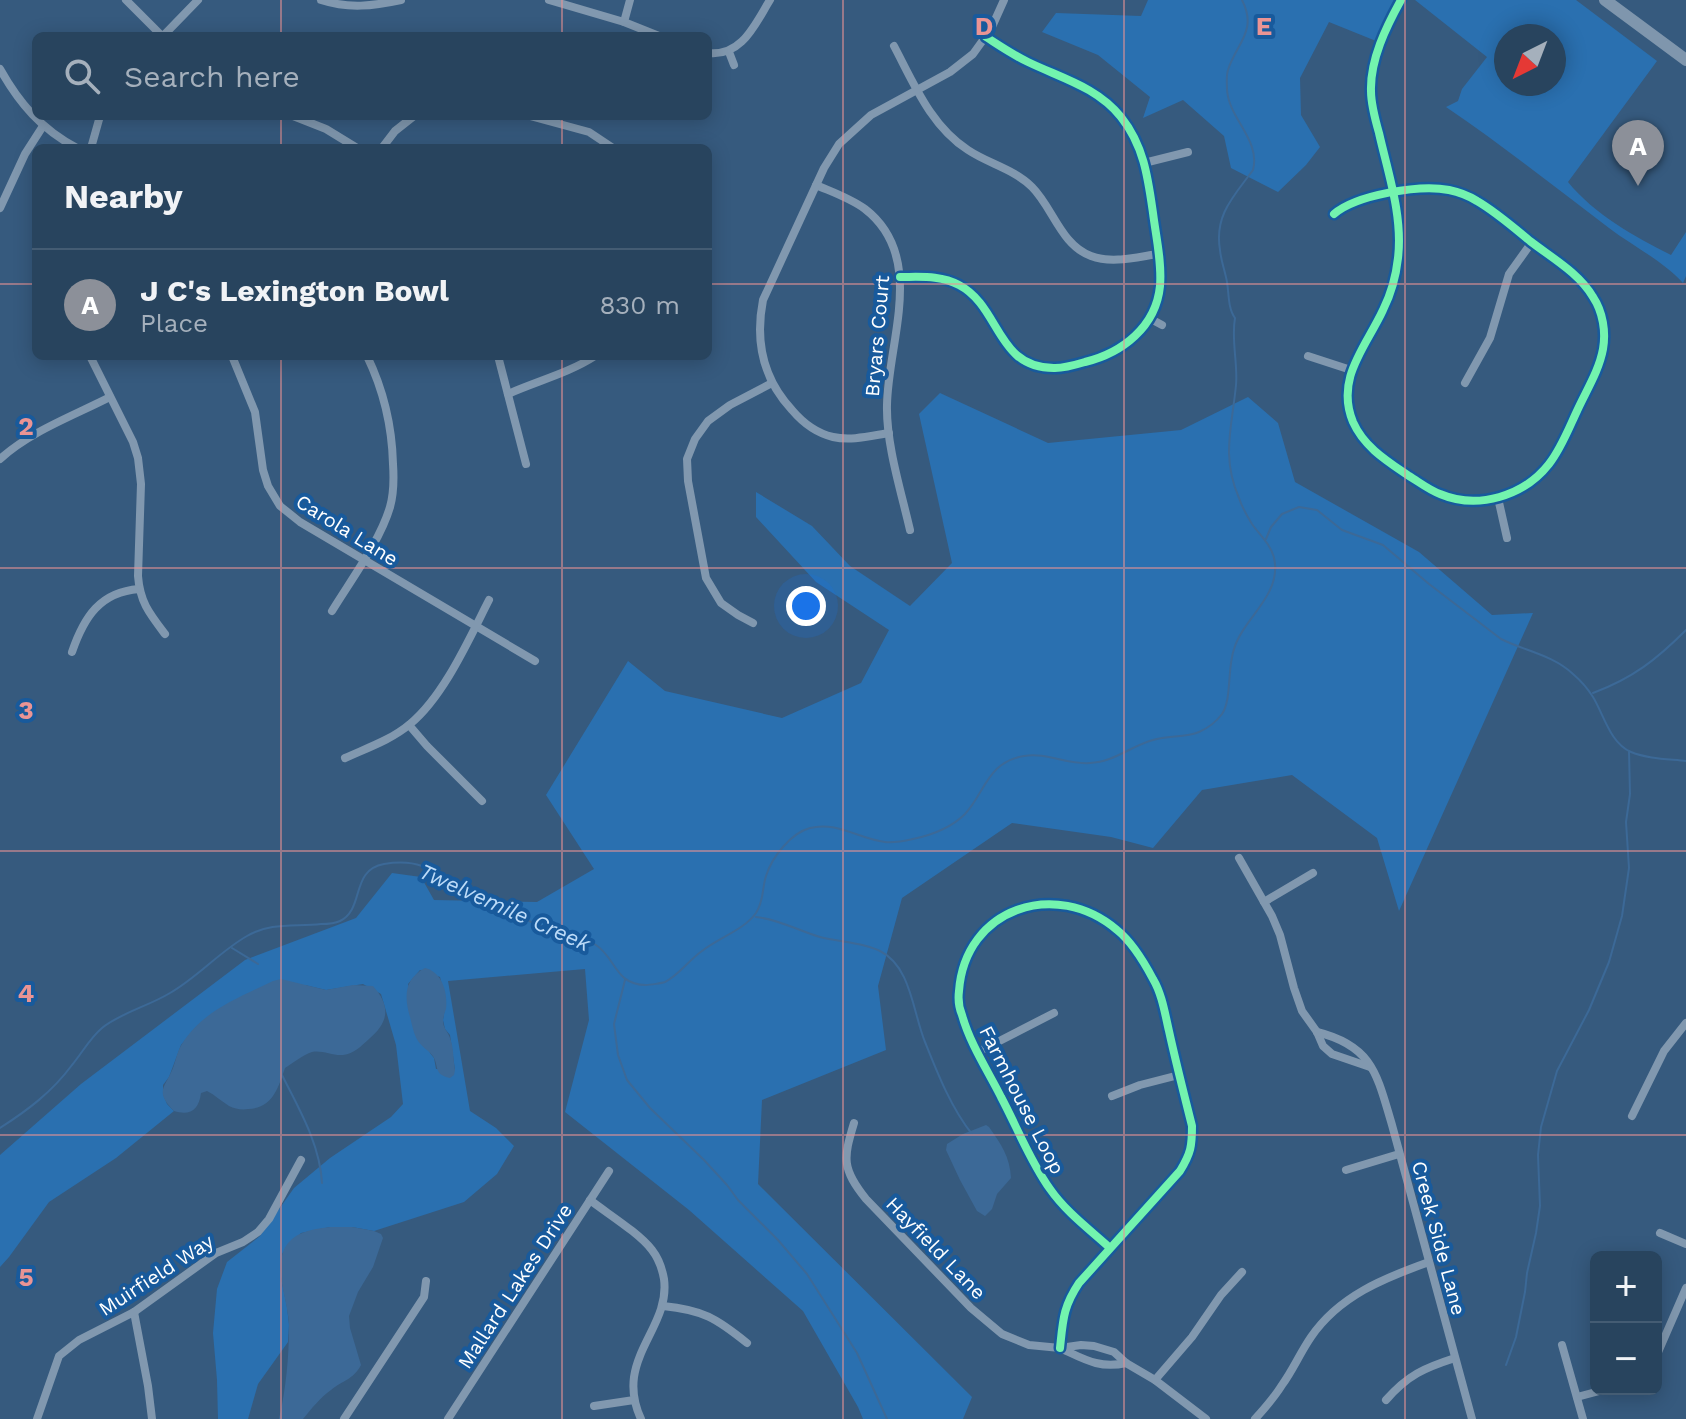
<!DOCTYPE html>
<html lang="en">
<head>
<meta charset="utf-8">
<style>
	:root { --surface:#28445e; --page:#304b64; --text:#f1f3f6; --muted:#a5b0bc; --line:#445c73; --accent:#8c9099 }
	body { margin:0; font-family:"Work Sans",sans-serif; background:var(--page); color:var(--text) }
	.controls { position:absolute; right:24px; bottom:24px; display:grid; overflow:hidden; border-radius:12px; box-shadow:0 4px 20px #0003 }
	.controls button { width:72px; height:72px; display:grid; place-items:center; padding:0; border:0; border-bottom:2px solid var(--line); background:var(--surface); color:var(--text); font:40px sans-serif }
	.compass { position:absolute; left:1494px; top:24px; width:72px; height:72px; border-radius:50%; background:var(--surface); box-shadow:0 4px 20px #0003; rotate:222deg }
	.you { position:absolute; left:806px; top:606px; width:28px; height:28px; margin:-20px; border:6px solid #fff; border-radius:50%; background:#1a73e8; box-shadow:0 0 0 12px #1a73e833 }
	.badge { display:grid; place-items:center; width:52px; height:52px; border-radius:50%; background:var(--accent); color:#fff; font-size:26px; font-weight:700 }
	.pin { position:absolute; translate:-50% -66px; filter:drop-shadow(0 2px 4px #0008) }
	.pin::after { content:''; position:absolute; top:42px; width:28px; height:24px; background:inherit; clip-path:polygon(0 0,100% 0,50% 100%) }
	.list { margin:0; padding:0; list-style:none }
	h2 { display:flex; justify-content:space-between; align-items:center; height:104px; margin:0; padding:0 32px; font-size:34px }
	h2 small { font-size:26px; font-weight:400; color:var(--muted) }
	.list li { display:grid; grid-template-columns:52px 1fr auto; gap:24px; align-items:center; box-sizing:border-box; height:112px; padding:0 32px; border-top:2px solid var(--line) }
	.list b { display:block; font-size:30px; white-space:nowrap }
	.list p { margin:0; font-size:26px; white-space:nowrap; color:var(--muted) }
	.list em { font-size:26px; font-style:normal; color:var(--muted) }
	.icon { flex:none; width:44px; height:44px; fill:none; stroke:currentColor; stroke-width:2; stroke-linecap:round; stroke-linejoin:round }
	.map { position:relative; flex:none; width:1686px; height:1419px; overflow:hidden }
	.search { position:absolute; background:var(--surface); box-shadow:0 4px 20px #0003; left:32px; top:32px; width:680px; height:88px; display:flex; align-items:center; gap:20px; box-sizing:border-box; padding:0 28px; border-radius:12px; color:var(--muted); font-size:30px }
	.panel { position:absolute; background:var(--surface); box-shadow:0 4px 20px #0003; left:32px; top:144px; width:680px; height:216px; border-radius:12px }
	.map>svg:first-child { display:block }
	.green { fill:#2a70b0; fill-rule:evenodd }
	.water { fill:#3c6997 }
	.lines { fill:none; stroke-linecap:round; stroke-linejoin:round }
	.stream { stroke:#3c6997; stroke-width:2 }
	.street { stroke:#8198af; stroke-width:8 }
	.primary { stroke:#7f96ad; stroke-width:12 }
	.cycleway-casing { stroke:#185a9c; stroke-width:13 }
	.cycleway { stroke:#73f3ae; stroke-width:8 }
	.grid { fill:none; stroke:#ea9494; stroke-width:2; stroke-opacity:0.55 }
	.labels { text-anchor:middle; stroke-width:8; stroke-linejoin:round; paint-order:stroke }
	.street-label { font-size:20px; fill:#fff; stroke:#185a9c }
	.water-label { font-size:22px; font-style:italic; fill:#bcdbf8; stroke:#185a9c }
	.grid-label { font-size:26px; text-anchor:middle; font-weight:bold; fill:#ea9494; stroke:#185a9c; stroke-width:8; stroke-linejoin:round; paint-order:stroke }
</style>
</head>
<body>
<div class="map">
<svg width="1686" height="1419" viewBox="0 0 1686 1419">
	<rect width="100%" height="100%" fill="#365a7e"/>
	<!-- green -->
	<g class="green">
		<path d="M1148,0h253l-20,43 -52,-21 -29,56 1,37 19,32 -14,18 -28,27 -47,-24 -7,-32 -41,-36 -40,18 7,-21 -52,-42 -56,-23 14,-19 85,3z"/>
		<path d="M1415,0h161l81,61 -89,121c26,32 67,55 103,73l15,-23v44l-3,7c-21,-23 -49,-36 -74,-55 -54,-41 -107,-83 -163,-121l12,-6 4,-12 25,-32zM1506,36h48v48h-48z"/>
		<path d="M940,393l108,50 133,-13 67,-33 30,26 17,59 124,70 73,63 41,-2 -134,298 -22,-73 -85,-63 -90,15 -49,58 -42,-11 -99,-14 -110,75 -24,88 8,64 -124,50 -4,84 214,213 -9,22h-100l-5,-12 -55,-96 -114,-101 -124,-98 24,-92 -4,-51 -137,12 22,130 26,17 18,18 -17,28 -33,28 -90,29 -22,-4h-22l-29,6 -19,21 -1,24 6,29 2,18 -1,17 -30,42 -10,35h-30l-1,-39 -4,-47 4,-44 10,-27 33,-26 34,-48 36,-30 61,-41 12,-13 -7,-59 -15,-51 -18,-10 -37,6 -21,-5 -109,42 -15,18 -12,32 -6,8v9l4,10 7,7 -58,47 -67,44 -40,55 -9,10v-112l81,-71 164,-124 111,-42 36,-45 29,4 13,23 103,2 57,-33 -48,-74 82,-134 37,30 117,27 79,-35 28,-53 -73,-48 -60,-65v-25l56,34 38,40 60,40 42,-43 -33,-149zM420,970l20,7 6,24 -3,19 2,9 5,6 5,35 -19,-1 -2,-11 -4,-5 -22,-69z"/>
	</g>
	<!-- water -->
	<g class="water">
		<path d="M425,968c17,4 23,24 21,41 -1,2 -3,9 -3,12 0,7 5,11 7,17 4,10 3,22 5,32l-1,5 -4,3c-18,-4 -10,-13 -18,-23 -4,-5 -10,-8 -14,-14 -4,-6 -6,-16 -8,-24 -6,-20 -6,-38 15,-49z"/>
		<path d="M281,979l45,11 27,-5 20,1c18,20 16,36 -4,53 -8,7 -15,15 -26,16 -10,1 -21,-5 -31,-3 -9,3 -19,11 -27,16 -7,20 -12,40 -37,41 -6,1 -13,0 -19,-3 -8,-5 -14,-11 -22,-15l-6,2c-2,17 -11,23 -27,18 -20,-20 -9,-23 -1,-43 3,-8 4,-16 9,-24 20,-33 58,-47 91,-63z"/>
		<path d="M986,1125l3,2c12,17 21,30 22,51l-14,16 -5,15 -7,7 -8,-5 -17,-31 -14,-30 1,-6 16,-10z"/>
		<path d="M330,1227h22l22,4 7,3 2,4 -10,29 -15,25 -9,24 1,12 11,37c-8,15 -18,15 -30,25 -11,8 -19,18 -28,29h-24c7,-30 10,-62 10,-93 0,-25 -17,-57 -3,-80 10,-15 28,-17 44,-19z"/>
	</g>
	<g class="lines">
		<!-- stream -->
		<g class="stream">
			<path d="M1266,539l5,-12 11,-13 17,-7 18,3 25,20 41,15 46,39 72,55c24,12 52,16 72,35 7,6 15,15 20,23 11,18 17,46 38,55 17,7 37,7 55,9"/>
			<path d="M1593,693c40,-15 63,-33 93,-63"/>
			<path d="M756,917c22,2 43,14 64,20 19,5 43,5 60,14 31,15 33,62 45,91 12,30 26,66 47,92"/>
			<path d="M232,948l26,16"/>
			<path d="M625,980l-11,44 4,31 9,25 23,28 54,52 23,25 11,15 40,40 29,34 50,79 30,66"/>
			<path d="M282,1075c17,34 38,69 40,108"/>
			<path d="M0,1128c28,-18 52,-36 72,-63 10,-12 18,-27 30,-37 18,-15 47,-22 68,-35 28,-16 49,-41 77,-57 24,-14 48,-9 74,-12 7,0 13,0 19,-3 25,-12 10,-51 44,-57 12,-2 27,-2 38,2 33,12 62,35 94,49 11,5 23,11 35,15 14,5 33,6 45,15 20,13 19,40 50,40 4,0 16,-2 19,-3 14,-7 24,-22 37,-31 16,-13 42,-21 54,-38 8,-12 6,-25 10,-37 6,-19 25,-43 44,-48 27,-7 49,11 75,14 9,1 19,-1 28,-3 19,-4 38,-11 52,-25 20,-21 22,-52 59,-58 22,-4 44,9 66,7 24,-1 41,-17 63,-23 15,-5 32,-2 46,-8 9,-4 17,-10 23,-18 10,-15 5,-45 12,-65 9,-30 44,-51 41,-85 -1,-17 -14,-27 -23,-40 -5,-8 -10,-17 -13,-26 -18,-41 -7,-71 -3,-113 2,-22 -5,-45 -1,-67 -7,-9 -6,-24 -8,-36 -2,-11 -6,-21 -7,-32 -6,-35 14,-54 33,-80 8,-30 -25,-52 -26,-81 0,-6 -1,-13 1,-19 8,-26 30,-39 14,-70"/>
			<path d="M1506,1365l10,-28 9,-45 2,-19 9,-40 4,-27 -2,-51 3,-28 16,-56 32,-61 20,-48 13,-46 7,-48 -3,-46 4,-28 -1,-43"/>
		</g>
		<!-- street -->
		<g class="street">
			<path d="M126,0l36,36"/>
			<path d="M321,0c28,9 52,6 80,0"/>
			<path d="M549,0l75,22 35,14"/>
			<path d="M624,22l6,-22"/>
			<path d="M163,36l35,-36"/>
			<path d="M894,46c20,38 37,80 74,104 21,14 46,19 64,37 21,21 29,58 59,69 21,8 46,1 67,-2"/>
			<path d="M729,52l5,13"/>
			<path d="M708,53c34,4 47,-29 62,-53"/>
			<path d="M0,69c19,34 42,61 77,79"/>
			<path d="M293,116l33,13 31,19"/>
			<path d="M530,116l59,16 24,16"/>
			<path d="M91,148l9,-32"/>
			<path d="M382,148l13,-17 19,-15"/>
			<path d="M1144,163l44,-11"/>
			<path d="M816,185c16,7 34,13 49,24 62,48 23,132 22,196 -1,39 14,86 23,125"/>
			<path d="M0,208l25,-54 18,-28"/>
			<path d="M1334,214c22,-19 86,-30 115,-24 10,2 20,6 28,11 19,11 36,26 53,40 22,17 49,32 63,56 10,15 13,35 10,52 -4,22 -17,42 -26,62 -8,17 -16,38 -28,53 -25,32 -71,46 -109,30 -11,-4 -21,-12 -31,-18 -22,-15 -45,-29 -56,-54 -18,-44 13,-75 30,-112 8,-16 13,-34 15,-52 5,-42 -10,-85 -19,-125 -4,-14 -8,-28 -8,-42 -1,-31 15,-64 30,-91"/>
			<path d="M900,277c21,0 41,-2 59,8 42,22 37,84 96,83 10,0 20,-3 30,-6 37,-9 71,-35 75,-76 2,-24 -4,-49 -7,-73 -5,-35 -9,-67 -32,-96 -24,-30 -60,-39 -93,-55 -15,-7 -28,-16 -42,-25"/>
			<path d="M1149,318l13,7"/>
			<path d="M90,356l43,86 5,16 3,26 -3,92c2,26 11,37 27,58"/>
			<path d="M232,356l23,56 8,58 5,16 12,20 20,16 235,139"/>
			<path d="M498,356l28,108"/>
			<path d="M1308,356l43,14"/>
			<path d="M1465,383l25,-45 19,-64 23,-32"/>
			<path d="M508,394c29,-13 61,-21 87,-38"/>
			<path d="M889,433c-19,3 -38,8 -56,4 -17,-4 -30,-14 -41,-27 -29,-31 -37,-69 -29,-110l61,-132 15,-24 32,-29 79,-43 23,-18 18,-25 13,-29"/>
			<path d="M0,459c31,-28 73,-43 110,-62"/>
			<path d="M1498,498l9,40"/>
			<path d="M332,611c19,-31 48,-70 58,-104 4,-14 4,-28 3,-43 -1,-39 -9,-73 -26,-108"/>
			<path d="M753,623l-15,-8 -17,-12 -15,-25 -18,-97 -1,-22 8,-20 13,-18 22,-16 42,-22"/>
			<path d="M72,652c12,-35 28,-60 67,-63"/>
			<path d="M409,725l18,21 55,55"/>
			<path d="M345,758c22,-10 46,-18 65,-34 34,-28 59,-85 79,-124"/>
			<path d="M1239,858l33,58 8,19 14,53 8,23 15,21 6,14 9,8 38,13"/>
			<path d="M1264,902l49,-29"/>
			<path d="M1317,1032c56,14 60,43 75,93l80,294"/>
			<path d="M978,1052l76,-39"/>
			<path d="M1112,1096l28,-11 39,-10"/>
			<path d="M1632,1116l32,-65 22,-28"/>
			<path d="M854,1123c-11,36 -12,46 12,76l105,109 31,26 27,11 31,3 21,-3 13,1 20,6 12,11 29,17 51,39"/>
			<path d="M1346,1170l53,-16"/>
			<path d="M590,1200c18,14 49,33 62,50 7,9 10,18 12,29 5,37 -25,63 -30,98 -2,15 1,29 7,42"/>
			<path d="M1660,1233l26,11"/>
			<path d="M663,1306c40,4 53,12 84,37"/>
			<path d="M134,1312l14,74 4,33"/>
			<path d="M1562,1345l21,74"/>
			<path d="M1060,1348c3,-28 3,-41 19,-65l101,-112c11,-18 12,-25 12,-45 -8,-32 -16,-63 -23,-95 -4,-17 -7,-37 -16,-52 -9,-17 -21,-37 -36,-49 -61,-52 -152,-22 -158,61 -1,8 0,17 3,24 8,29 26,56 39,82 16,30 29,64 49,92 16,23 39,40 60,59"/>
			<path d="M1060,1348c24,11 39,21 66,15"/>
			<path d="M1656,1357l30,-69"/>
			<path d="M1155,1380l37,-43 29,-42 21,-23"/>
			<path d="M1577,1397l30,-8"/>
			<path d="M1386,1400c22,-25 38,-32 69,-42"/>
			<path d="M594,1406l40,-6"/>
			<path d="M37,1419l22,-63 20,-16 55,-28 82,-59 27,-11 15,-10 11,-13 32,-59"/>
			<path d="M344,1419l80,-122 2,-16"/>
			<path d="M448,1419l161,-248"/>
			<path d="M1255,1419c10,-11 19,-21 27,-34 11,-15 18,-32 29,-48 28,-41 73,-59 118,-75"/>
		</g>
		<!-- primary -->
		<path class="primary" d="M1605,0l81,60"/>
		<defs>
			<g id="cycleway">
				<path d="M1334,214c22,-19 86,-30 115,-24 10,2 20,6 28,11 19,11 36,26 53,40 22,17 49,32 63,56 10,15 13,35 10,52 -4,22 -17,42 -26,62 -8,17 -16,38 -28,53 -25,32 -71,46 -109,30 -11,-4 -21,-12 -31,-18 -22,-15 -45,-29 -56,-54 -18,-44 13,-75 30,-112 8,-16 13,-34 15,-52 5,-42 -10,-85 -19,-125 -4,-14 -8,-28 -8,-42 -1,-31 15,-64 30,-91"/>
				<path d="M900,277c21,0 41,-2 59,8 42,22 37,84 96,83 10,0 20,-3 30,-6 37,-9 71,-35 75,-76 2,-24 -4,-49 -7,-73 -5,-35 -9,-67 -32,-96 -24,-30 -60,-39 -93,-55 -15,-7 -28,-16 -42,-25"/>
				<path d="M1060,1348c3,-28 3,-41 19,-65l101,-112c11,-18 12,-25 12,-45 -8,-32 -16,-63 -23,-95 -4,-17 -7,-37 -16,-52 -9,-17 -21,-37 -36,-49 -61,-52 -152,-22 -158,61 -1,8 0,17 3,24 8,29 26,56 39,82 16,30 29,64 49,92 16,23 39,40 60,59"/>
			</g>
		</defs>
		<!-- cycleway casing -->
		<use href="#cycleway" class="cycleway-casing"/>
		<!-- cycleway -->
		<use href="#cycleway" class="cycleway"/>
	</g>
	<!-- grid -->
	<path class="grid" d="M281,0v36M562,0v36M843,0v1419M1124,0v1419M1405,0v1419M281,116v32M562,116v32M0,284h36M708,284h978M281,356v1063M562,356v1063M0,568h1686M0,851h1686M0,1135h1686"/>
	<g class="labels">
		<!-- street labels -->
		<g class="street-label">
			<text transform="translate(877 336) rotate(-85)" y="7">Bryars Court</text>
			<text transform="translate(347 530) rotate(32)" y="7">Carola Lane</text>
			<text transform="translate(1022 1100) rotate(63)" y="7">Farmhouse Loop</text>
			<text transform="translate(1439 1238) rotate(75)" y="7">Creek Side Lane</text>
			<text transform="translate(936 1248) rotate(46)" y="7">Hayfield Lane</text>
			<text transform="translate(156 1275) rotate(-33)" y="7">Muirfield Way</text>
			<text transform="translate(515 1286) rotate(-57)" y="7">Mallard Lakes Drive</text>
		</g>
		<!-- water labels -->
		<g class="water-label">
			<text transform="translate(505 907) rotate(24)" y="8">Twelvemile Creek</text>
		</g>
	</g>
	<g class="grid-label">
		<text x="984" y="35">D</text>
		<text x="1264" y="35">E</text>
		<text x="26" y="435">2</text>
		<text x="26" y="719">3</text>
		<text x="26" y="1002">4</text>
		<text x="26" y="1286">5</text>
	</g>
</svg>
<div class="controls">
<button>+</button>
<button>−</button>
</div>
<svg class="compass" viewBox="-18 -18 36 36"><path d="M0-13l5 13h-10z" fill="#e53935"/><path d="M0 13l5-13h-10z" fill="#a5b0bc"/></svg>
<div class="you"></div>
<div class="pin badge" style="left:1638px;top:186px">A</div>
<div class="search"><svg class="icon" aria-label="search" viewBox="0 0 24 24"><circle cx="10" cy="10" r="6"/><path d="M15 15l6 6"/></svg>Search here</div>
<section class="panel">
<h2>Nearby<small></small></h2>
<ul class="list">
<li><span class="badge">A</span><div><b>J C's Lexington Bowl</b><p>Place</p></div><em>830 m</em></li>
</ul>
</section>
</div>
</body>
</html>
